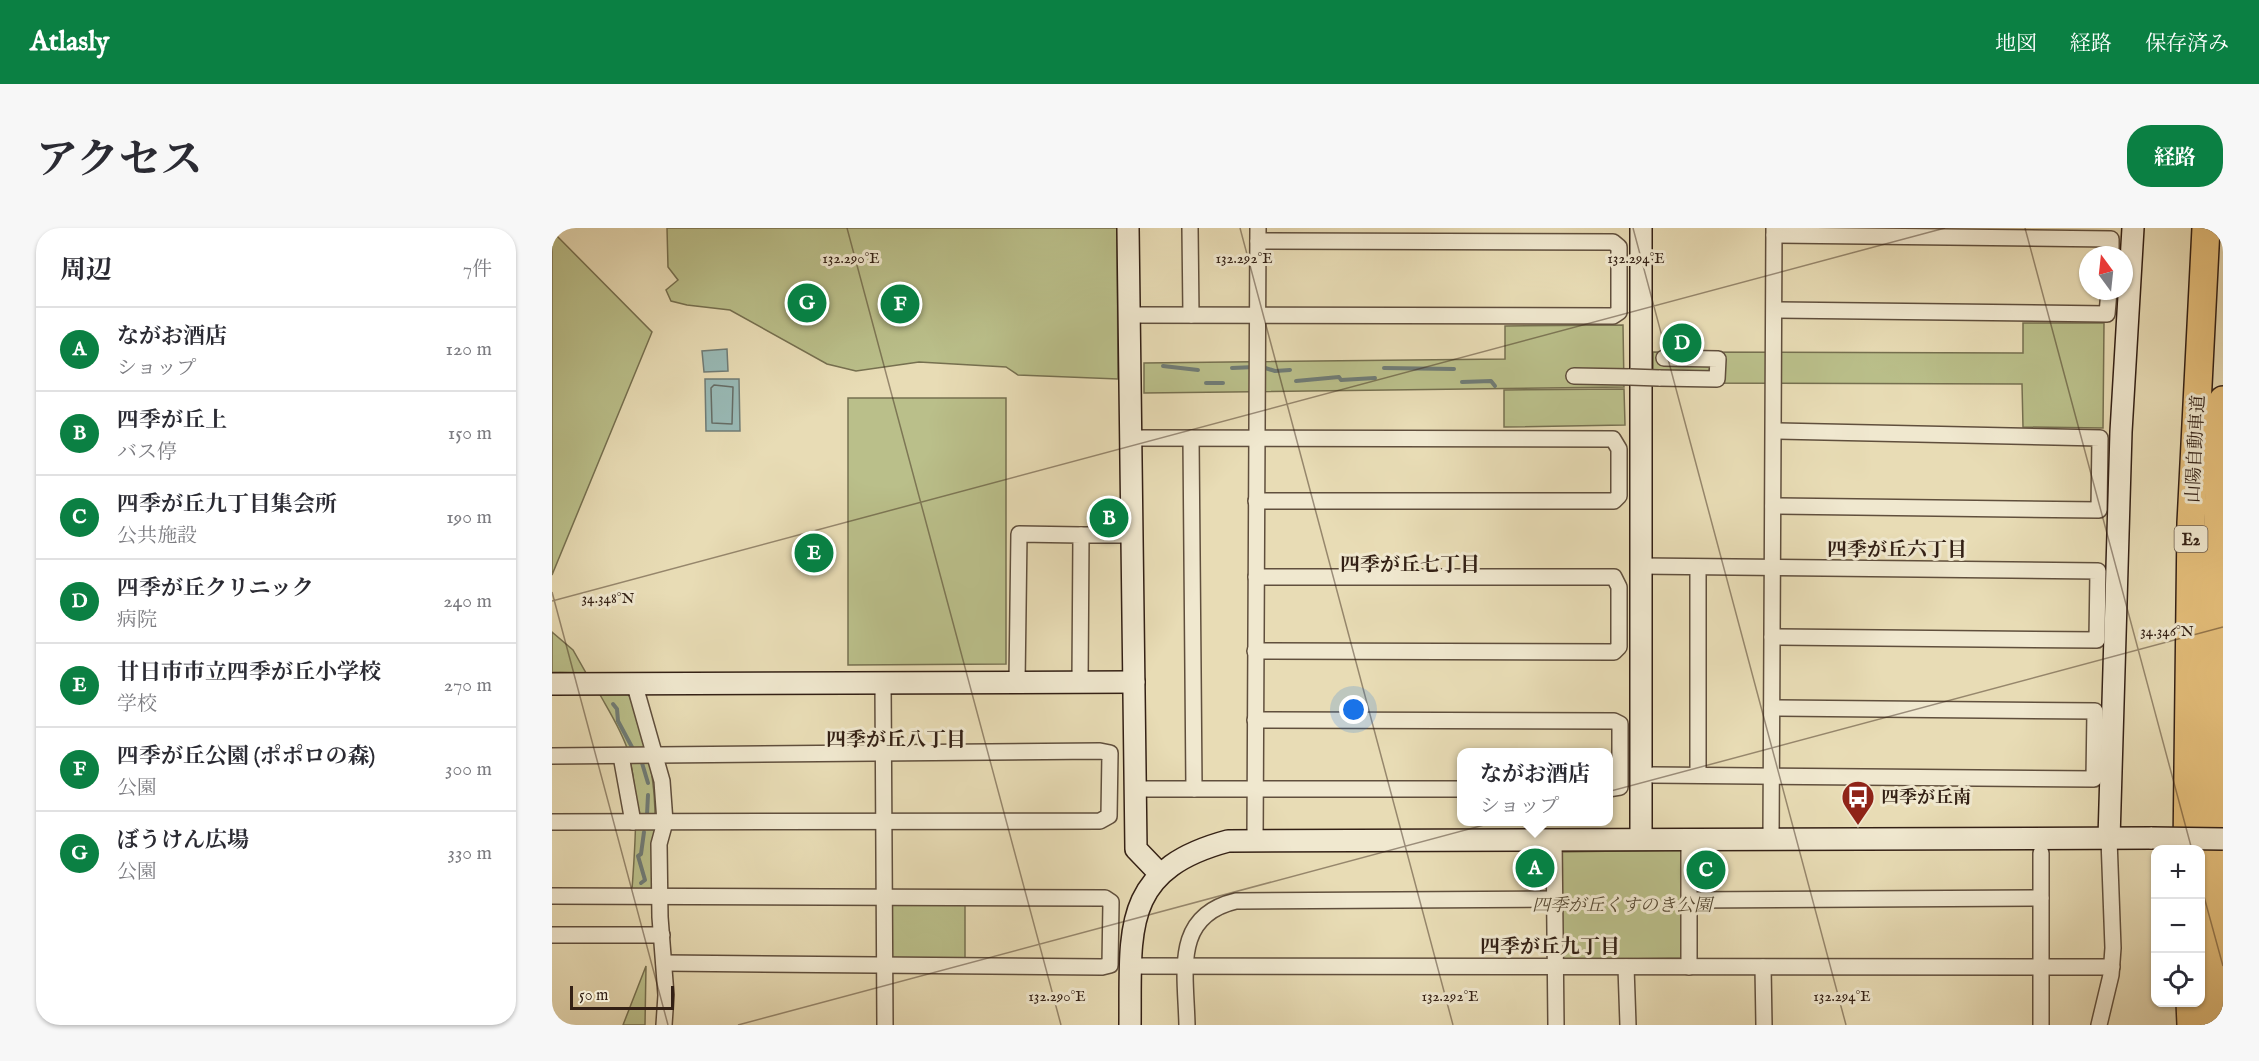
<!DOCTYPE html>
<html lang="ja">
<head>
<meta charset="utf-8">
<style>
	:root { --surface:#fff; --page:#f7f7f7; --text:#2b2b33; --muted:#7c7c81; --line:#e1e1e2; --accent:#0b8043 }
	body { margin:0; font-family:"IM FELL English","Noto Serif JP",serif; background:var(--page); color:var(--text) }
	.controls { position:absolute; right:18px; bottom:18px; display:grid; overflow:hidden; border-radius:12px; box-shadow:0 2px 4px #0004 }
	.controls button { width:54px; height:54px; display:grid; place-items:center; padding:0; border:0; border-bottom:2px solid var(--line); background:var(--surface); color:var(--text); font:30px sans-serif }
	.compass { position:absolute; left:1527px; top:18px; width:54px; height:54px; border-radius:50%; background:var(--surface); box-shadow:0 2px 4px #0004; rotate:345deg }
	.scale { position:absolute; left:18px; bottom:15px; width:104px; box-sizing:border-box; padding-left:6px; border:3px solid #332015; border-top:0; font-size:16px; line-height:21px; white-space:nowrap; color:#332015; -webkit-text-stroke:4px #f0e8cf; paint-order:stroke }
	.you { position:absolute; left:802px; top:482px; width:21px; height:21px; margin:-15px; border:4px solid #fff; border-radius:50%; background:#1a73e8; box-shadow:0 0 0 9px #1a73e833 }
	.badge { display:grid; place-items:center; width:39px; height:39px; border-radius:50%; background:var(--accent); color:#fff; font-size:20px; font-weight:700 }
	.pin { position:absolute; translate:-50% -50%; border:3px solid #fff; box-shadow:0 2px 6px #0006 }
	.popup { position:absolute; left:905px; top:520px; width:156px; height:78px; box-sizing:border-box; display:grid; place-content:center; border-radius:12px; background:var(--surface); filter:drop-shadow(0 2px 4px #0005); font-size:20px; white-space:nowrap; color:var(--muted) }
	.popup b { font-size:22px; color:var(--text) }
	.popup::after { content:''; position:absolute; left:50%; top:100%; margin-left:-12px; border:12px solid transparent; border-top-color:var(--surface) }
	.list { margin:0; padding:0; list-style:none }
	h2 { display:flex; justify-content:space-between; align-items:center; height:78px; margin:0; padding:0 24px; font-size:26px }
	h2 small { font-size:20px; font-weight:400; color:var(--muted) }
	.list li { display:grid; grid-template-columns:39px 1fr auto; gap:18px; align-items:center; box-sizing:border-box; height:84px; padding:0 24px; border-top:2px solid var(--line) }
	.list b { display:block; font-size:22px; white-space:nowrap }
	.list p { margin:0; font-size:20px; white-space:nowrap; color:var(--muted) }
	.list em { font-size:20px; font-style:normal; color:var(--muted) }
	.icon { flex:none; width:33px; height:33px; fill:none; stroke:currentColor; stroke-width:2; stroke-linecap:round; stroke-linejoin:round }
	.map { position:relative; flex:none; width:1671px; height:797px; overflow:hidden; border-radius:24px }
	header { display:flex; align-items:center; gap:36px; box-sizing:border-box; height:84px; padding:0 30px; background:var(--accent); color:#fff }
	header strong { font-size:28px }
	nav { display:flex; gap:33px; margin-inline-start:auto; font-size:21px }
	.intro { display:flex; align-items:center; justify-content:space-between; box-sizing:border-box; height:144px; padding:0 36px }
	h1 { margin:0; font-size:42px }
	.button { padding:15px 27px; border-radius:24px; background:var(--accent); color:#fff; font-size:21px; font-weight:700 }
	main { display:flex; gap:36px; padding:0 36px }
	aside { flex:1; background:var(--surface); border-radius:24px; box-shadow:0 2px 4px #0004 }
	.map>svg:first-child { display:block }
	.green { fill:#babf8a; stroke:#767050; stroke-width:1.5 }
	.water { fill:#99bab6; stroke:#707c76; stroke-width:1.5 }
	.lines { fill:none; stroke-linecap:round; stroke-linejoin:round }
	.shore { stroke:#666d66; stroke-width:1.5 }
	.stream { stroke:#707c76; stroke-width:4 }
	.street-casing { stroke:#604f3d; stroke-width:18 }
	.secondary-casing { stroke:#332015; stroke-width:24 }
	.highway-casing { stroke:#332015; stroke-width:30 }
	.street { stroke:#f0e8cf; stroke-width:15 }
	.secondary { stroke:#f0e8cf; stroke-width:21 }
	.highway { stroke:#e4be7a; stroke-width:27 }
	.street-bridge-casing { stroke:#604f3d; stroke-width:18; stroke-linecap:butt }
	.secondary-bridge-casing { stroke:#332015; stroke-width:24; stroke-linecap:butt }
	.street-bridge { stroke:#f0e8cf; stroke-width:15 }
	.secondary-bridge { stroke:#f0e8cf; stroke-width:21 }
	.ticks { fill:none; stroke:#332015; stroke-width:1.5; stroke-opacity:0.45 }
	.labels { text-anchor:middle; stroke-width:6; stroke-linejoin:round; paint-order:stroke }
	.shield { fill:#f0e8cf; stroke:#6c5c4d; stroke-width:1.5 }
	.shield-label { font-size:16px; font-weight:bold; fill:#332015 }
	.street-label { font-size:18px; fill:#332015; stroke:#f0e8cf }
	.poi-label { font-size:18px; font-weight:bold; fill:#332015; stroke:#f0e8cf; text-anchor:start }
	.park-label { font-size:18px; font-style:italic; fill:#554832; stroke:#f0e8cf }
	.neighbourhood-label { font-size:20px; font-weight:bold; fill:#332015; stroke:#f0e8cf }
	.ticks-label { font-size:15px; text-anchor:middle; fill:#332015; stroke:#f0e8cf; stroke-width:6; stroke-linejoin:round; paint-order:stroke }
</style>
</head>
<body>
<header>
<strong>Atlasly</strong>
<nav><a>地図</a><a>経路</a><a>保存済み</a></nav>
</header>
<div class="intro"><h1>アクセス</h1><a class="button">経路</a></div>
<main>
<aside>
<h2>周辺<small>7件</small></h2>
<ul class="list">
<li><span class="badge">A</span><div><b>ながお酒店</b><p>ショップ</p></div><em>120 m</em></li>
<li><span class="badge">B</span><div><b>四季が丘上</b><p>バス停</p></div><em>150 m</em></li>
<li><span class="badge">C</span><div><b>四季が丘九丁目集会所</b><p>公共施設</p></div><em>190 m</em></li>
<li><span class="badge">D</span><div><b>四季が丘クリニック</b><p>病院</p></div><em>240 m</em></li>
<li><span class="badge">E</span><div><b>廿日市市立四季が丘小学校</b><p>学校</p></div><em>270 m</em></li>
<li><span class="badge">F</span><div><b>四季が丘公園 (ポポロの森)</b><p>公園</p></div><em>300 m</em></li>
<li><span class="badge">G</span><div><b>ぼうけん広場</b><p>公園</p></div><em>330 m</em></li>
</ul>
</aside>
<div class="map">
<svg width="1671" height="797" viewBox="0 0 1671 797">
	<rect width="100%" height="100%" fill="#e8dcb5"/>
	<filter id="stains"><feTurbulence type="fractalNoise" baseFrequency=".00333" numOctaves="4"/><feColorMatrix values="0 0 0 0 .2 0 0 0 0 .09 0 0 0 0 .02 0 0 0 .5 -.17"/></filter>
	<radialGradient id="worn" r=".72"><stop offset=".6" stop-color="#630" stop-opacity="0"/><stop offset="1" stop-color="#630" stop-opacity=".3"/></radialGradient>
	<!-- green -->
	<g class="green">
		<path d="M115,0h450l1,151 -100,-4 -12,-8 -87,-5 -63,9 -29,-7 -97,-54 -43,-5 -16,-4 -5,-11 12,-10 -10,-13z"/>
		<path d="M0,3l100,101 -100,243z"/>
		<path d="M1471,95h81l-1,105 -80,-1 -1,-43 -369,-1v-31l370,1z"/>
		<path d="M1071,97l1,62 -480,6v-30l361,-4v-33z"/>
		<path d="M1072,161l1,36 -121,2v-37z"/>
		<path d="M296,170h158v266l-158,1z"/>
		<path d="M0,404l21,18 13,23 -34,-1z"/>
		<path d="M47,465h29c31,71 29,121 25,196l-21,1c3,-47 8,-93 -4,-139 -6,-20 -19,-40 -29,-58z"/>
		<path d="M1129,622l2,108 -122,2v-108z"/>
		<rect x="339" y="677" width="74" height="54"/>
		<path d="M94,738l-1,59h-22z"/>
	</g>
	<!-- water -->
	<g class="water">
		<path d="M175,121l1,22 -24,1 -2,-21z"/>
		<path d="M153,151h34l1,52h-34z"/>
	</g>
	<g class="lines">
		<!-- shore -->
		<path class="shore" d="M162,157l19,2 -1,37 -20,-1 -1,-35z"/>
		<!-- stream -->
		<g class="stream">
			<path d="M611,138l35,4"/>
			<path d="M710,139l13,4 15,-1"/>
			<path d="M680,140l23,-1"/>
			<path d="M832,140l70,1"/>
			<path d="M744,153l43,-4 2,3 34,-2"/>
			<path d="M910,154l29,-1 4,5"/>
			<path d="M654,155h17"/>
			<path d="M61,476l4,5 1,12 15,28"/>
			<path d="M90,535l6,20"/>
			<path d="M95,587l1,-20"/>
			<path d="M89,655l4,-3 -7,-24 3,-2 3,-22"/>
		</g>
		<defs>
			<g id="street">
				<path d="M638,0l1,87"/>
				<path d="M1222,7l337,4v16"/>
				<path d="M1223,82l332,4 2,-23"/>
				<path d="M577,87l484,1 6,-4v-65l-6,-5 -355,-1"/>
				<path d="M1022,148l56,1"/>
				<path d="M1107,150l58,1 1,-20 -54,-1"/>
				<path d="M578,210l483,1 6,10v47l-5,5h-358"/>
				<path d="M639,210l3,351"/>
				<path d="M1221,278l326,4 1,-72 -326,-7"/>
				<path d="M529,307h41"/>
				<path d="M1089,338l457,5 -1,69 -325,-3"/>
				<path d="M703,423l359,1 5,-5v-60l-5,-10h-358"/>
				<path d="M465,454l2,-148 62,1 -1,147"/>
				<path d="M331,455l2,342"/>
				<path d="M85,465l25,88 3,41 -6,22 1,73 6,78 -2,30"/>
				<path d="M703,492l359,1 6,3v63l-12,2"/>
				<path d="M0,528l548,-5 10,2 -1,63 -9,5 -548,1"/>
				<path d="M69,528l12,66"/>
				<path d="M1101,547l441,4 1,-68 -323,-3"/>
				<path d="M1146,547v-208"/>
				<path d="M592,561h318"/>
				<path d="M1002,611l2,186"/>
				<path d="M1219,612l3,-612"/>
				<path d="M703,613l3,-613"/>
				<path d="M1489,625v172"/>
				<path d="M0,668l553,2 6,4 -1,63 -8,2 -438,-4"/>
				<path d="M1137,672v-51"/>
				<path d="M0,707h110"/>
				<path d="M579,738l981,1"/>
				<path d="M1074,739l2,58"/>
				<path d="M1137,739v-67l352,-2"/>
				<path d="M1211,739l1,58"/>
				<path d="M635,797c-1,-52 -15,-109 49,-124l318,-2"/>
				<path d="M1547,797l12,-50 2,-27 -4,-109"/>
			</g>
			<g id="secondary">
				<path d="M576,0l8,621 23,24"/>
				<path d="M0,456l582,-2"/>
				<path d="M1089,611v-611"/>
				<path d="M1557,611l12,-407 12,-204"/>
				<path d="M578,797c1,-94 -10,-155 98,-184l924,-3"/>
			</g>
			<g id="highway">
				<path d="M1635,622l4,-327 15,-295"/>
				<path d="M1638,774l1,23"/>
				<path d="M1663,797c-4,-209 -3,-417 8,-625"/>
			</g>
		</defs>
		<!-- street casing -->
		<use href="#street" class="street-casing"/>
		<!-- secondary casing -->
		<use href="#secondary" class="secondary-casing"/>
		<!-- highway casing -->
		<use href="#highway" class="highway-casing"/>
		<!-- street -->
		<use href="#street" class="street"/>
		<!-- secondary -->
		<use href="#secondary" class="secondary"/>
		<!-- highway -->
		<use href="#highway" class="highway"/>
		<defs>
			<path id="street-bridge" d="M1078,149l29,1"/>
			<path id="secondary-bridge" d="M1600,610l71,1"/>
		</defs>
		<!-- street-bridge casing -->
		<use href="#street-bridge" class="street-bridge-casing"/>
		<!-- secondary-bridge casing -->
		<use href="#secondary-bridge" class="secondary-bridge-casing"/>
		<!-- street-bridge -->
		<use href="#street-bridge" class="street-bridge"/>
		<!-- secondary-bridge -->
		<use href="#secondary-bridge" class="secondary-bridge"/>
	</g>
	<!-- ticks -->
	<path class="ticks" d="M295,0l214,797M688,0l213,797M1081,0l213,797M1473,0l167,622M0,364l116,433M0,373l1393,-373M1648,654l23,84M186,797l1485,-398"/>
	<!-- icons -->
	<defs>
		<symbol id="bus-pin" viewBox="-11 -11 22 30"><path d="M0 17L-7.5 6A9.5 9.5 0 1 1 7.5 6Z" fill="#8f2418" stroke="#f0e8cf"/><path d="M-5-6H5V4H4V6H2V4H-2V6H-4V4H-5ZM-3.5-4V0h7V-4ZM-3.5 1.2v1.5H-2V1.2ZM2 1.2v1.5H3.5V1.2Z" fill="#fff"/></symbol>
	</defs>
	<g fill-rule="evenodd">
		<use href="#bus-pin" x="1287" y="550" width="38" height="52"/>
	</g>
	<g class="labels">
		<!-- shield labels -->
		<rect class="shield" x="1622.5" y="298" width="33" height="26" rx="4.5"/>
		<g class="shield-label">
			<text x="1639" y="317">E2</text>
		</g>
		<!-- street labels -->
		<g class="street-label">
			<text transform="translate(1643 221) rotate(-87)" y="6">山陽自動車道</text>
		</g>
		<!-- poi labels -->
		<g class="poi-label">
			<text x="1329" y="575">四季が丘南</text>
		</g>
		<!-- park labels -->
		<g class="park-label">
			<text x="1070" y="683">四季が丘くすのき公園</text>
		</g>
		<!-- neighbourhood labels -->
		<g class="neighbourhood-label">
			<text x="1345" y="328">四季が丘六丁目</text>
			<text x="858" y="343">四季が丘七丁目</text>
			<text x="344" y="518">四季が丘八丁目</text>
			<text x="998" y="725">四季が丘九丁目</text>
		</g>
	</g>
	<g class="ticks-label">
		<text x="299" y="35">132.290°E</text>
		<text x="692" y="35">132.292°E</text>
		<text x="1084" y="35">132.294°E</text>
		<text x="56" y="375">34.348°N</text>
		<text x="1615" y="408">34.346°N</text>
		<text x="505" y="773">132.290°E</text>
		<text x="898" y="773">132.292°E</text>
		<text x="1290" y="773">132.294°E</text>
	</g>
	<rect width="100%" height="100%" filter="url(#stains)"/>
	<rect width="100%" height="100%" fill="url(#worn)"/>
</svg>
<div class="controls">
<button>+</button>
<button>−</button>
<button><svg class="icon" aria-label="locate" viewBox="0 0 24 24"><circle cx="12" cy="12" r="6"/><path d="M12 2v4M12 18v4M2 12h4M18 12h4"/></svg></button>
</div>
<svg class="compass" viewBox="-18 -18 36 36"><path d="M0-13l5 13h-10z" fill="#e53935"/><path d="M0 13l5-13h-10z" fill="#7c7c81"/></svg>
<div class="scale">50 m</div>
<div class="you"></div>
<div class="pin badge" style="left:983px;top:640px">A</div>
<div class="popup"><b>ながお酒店</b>ショップ</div>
<div class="pin badge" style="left:557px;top:290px">B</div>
<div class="pin badge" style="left:1154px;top:642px">C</div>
<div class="pin badge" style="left:1130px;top:115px">D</div>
<div class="pin badge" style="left:262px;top:325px">E</div>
<div class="pin badge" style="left:348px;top:76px">F</div>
<div class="pin badge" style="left:255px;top:75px">G</div>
</div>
</main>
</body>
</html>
